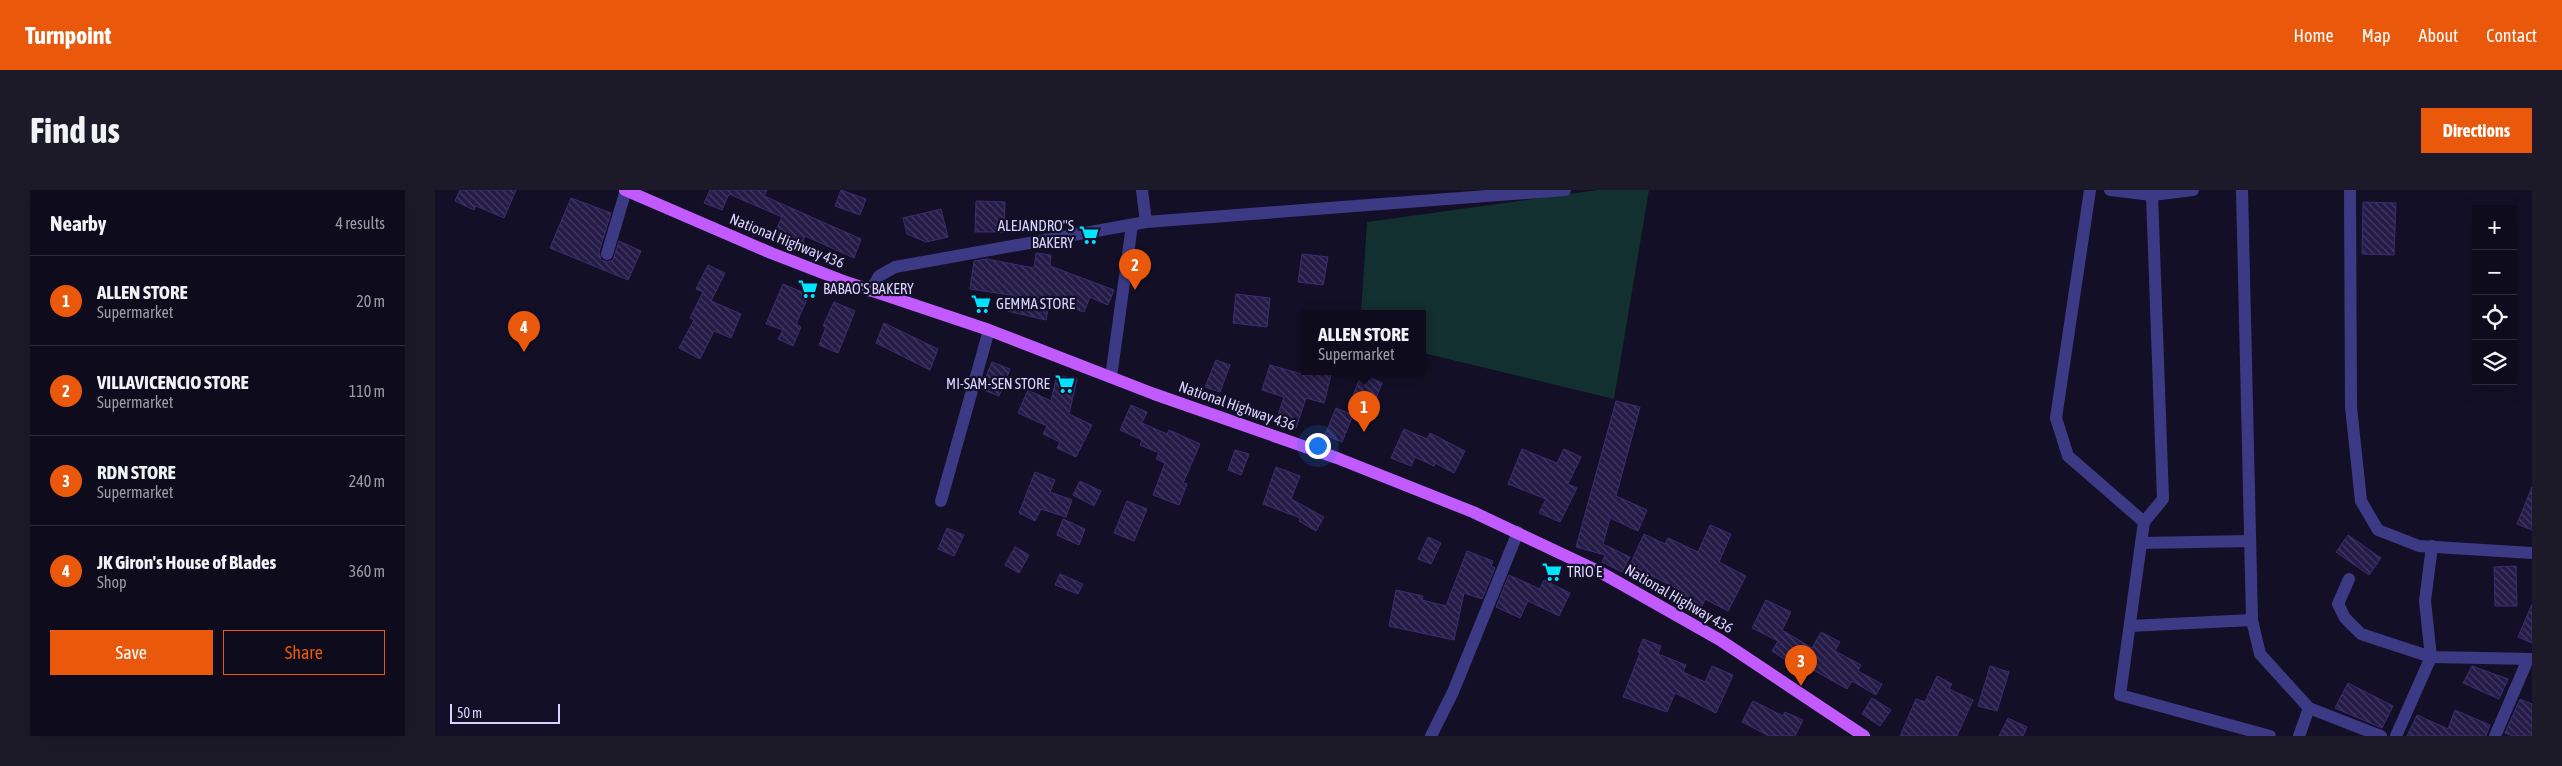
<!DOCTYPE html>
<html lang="en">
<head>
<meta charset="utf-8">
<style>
	:root { --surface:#0e0b1c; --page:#1c1929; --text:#f1f3f6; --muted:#9b9ba3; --line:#2e2b3b; --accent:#ea580c }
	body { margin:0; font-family:"Asap Condensed",sans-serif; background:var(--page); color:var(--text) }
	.controls { position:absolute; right:15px; top:15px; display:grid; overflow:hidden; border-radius:0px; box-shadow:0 5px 20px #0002 }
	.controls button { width:45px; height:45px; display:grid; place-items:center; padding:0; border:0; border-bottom:1px solid var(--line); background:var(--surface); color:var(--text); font:25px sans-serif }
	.scale { position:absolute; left:15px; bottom:12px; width:110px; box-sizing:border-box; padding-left:5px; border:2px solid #d9d4ff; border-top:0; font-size:14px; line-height:18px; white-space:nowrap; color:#d9d4ff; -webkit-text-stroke:4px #130f26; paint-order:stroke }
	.you { position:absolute; left:882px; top:255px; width:18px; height:18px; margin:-12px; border:4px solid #fff; border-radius:50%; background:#1a73e8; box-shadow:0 0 0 8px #1a73e833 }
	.badge { display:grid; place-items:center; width:32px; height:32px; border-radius:50%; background:var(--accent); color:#fff; font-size:16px; font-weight:700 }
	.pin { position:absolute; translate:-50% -41px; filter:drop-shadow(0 1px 2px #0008) }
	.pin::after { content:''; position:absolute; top:26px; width:18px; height:15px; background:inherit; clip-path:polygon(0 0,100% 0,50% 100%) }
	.popup { position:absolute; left:866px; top:120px; width:125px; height:65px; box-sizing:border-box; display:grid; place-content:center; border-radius:0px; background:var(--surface); filter:drop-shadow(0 1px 4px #0005); font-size:16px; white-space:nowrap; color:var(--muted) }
	.popup b { font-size:19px; color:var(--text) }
	.popup::after { content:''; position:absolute; left:50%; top:100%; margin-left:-10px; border:10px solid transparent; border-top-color:var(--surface) }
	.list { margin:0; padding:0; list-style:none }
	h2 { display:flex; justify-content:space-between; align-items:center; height:65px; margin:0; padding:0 20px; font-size:21px }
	h2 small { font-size:16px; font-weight:400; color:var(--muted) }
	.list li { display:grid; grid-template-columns:32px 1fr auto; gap:15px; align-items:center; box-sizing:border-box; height:90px; padding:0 20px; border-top:1px solid var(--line) }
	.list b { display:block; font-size:19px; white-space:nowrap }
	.list p { margin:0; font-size:16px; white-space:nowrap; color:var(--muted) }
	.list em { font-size:16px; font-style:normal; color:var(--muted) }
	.actions { display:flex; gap:10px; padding:15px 20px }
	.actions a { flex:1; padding:11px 0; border:1px solid var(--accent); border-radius:0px; text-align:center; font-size:18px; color:var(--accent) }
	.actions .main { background:var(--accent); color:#fff }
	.icon { flex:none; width:28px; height:28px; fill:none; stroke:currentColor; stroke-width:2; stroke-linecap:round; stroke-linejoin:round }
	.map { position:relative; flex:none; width:2097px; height:546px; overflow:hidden; border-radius:0px }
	header { display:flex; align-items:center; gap:30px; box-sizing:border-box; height:70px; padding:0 25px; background:var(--accent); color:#fff }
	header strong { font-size:24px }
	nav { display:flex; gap:28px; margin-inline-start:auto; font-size:18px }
	.intro { display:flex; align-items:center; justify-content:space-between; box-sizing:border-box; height:120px; padding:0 30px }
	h1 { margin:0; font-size:35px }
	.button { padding:12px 22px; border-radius:0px; background:var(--accent); color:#fff; font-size:18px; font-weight:700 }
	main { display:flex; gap:30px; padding:0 30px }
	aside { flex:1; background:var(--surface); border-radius:0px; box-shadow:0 5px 20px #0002 }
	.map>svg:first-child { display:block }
	.grass { fill:#12302f }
	.building { fill:url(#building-back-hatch); stroke:#3b2d73 }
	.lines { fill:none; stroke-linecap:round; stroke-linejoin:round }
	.minor { stroke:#3d3a85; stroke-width:12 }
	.major { stroke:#c25bff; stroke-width:12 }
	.labels { text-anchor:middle; stroke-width:4.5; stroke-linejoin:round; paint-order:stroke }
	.poi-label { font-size:15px; fill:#d9d4ff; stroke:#130f26; text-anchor:start }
	.street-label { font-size:15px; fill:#d9d4ff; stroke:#130f26 }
</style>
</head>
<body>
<header>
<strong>Turnpoint</strong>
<nav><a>Home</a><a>Map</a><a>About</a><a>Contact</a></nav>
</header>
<div class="intro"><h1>Find us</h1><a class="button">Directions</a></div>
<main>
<aside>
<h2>Nearby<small>4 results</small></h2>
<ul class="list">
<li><span class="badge">1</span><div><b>ALLEN STORE</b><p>Supermarket</p></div><em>20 m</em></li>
<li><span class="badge">2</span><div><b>VILLAVICENCIO STORE</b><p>Supermarket</p></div><em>110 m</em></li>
<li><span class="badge">3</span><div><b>RDN STORE</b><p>Supermarket</p></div><em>240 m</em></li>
<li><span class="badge">4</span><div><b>JK Giron's House of Blades</b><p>Shop</p></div><em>360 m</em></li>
</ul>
<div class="actions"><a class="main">Save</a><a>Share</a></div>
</aside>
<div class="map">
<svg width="2097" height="546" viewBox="0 0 2097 546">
	<defs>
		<pattern id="building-back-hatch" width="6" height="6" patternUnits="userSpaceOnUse" patternTransform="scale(1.25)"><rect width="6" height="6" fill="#241b47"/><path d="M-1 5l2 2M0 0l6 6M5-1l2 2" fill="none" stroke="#433b63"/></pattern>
	</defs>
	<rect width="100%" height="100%" fill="#130f26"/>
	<!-- grass -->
	<path class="grass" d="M1163,0h51l-35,209 -191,-46v-40h-62l6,-91z"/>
	<!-- building -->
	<g class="building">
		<path d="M25,0h56l-12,28 -28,-12 -2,4 -19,-9z"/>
		<path d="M275,0h57l-3,6 97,43 -7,19 -49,-22 -4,9 -27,-11 8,-17 -53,-23 -7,16 -18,-7z"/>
		<path d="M406,0l25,9 -6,16 -25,-9z"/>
		<path d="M136,8l40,15 -12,39 2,8 7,2 5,-2 6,-19 22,10 -13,29 -78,-32z"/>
		<path d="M541,11l29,1 -1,30h-29z"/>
		<path d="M1928,12l33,1 -2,52 -32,-1z"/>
		<path d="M506,19l7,28 -22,5 -19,-8 -4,-16z"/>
		<path d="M601,63l15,2 -1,11 64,24 -6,15 -18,-8 -6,15 -34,-12 -4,20 -39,-9 3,-16 -40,-6 4,-28 13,-2 47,9z"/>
		<path d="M867,64l26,3 -5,28 -25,-3z"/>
		<path d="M273,75l17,8 -14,28 30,13 -10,24 -17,-7 -14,28 -21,-11 15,-28 -4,-2 13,-26 -7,-3z"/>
		<path d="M348,94l26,11 -13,29 5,3 -8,19 -15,-7 5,-9 -17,-6z"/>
		<path d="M801,104l34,4 -3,29 -34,-4z"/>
		<path d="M399,112l21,9 -17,42 -19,-8 7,-18 -3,-1z"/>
		<path d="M449,133l54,26 -8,21 -54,-27z"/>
		<path d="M781,170l14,5 -10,27 -15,-5z"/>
		<path d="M557,172l18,7 -11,27 -18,-7z"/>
		<path d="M835,175l39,11 1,-5h22l-8,32 -18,-5 -10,30 -20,-7 8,-24 -22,-7z"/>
		<path d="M927,184l20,9 -8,20 -21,-8z"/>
		<path d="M622,185l20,4 -8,35 23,11 -16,32 -19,-9 3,-6 -17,-8 4,-8 -29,-13 10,-23 23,11z"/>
		<path d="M1181,211l24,6 -24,89 31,14 -9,21 -28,-13 -7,26 27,13 -8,15 -20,-10 3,-7 -29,-8z"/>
		<path d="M696,215l16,7 -5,11 25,11 2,-4 31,14 -17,39 4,1 -8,21 -26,-10 12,-32 -9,-4 3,-6 -19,-8 2,-5 -22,-10z"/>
		<path d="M901,218l17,7 -11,27 -17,-7z"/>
		<path d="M969,239l23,10 3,-6 35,18 -11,22 -19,-10 -1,3 -19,-9 -4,9 -20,-8z"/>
		<path d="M1087,259l35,14 7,-14 17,8 -13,27 9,4 -17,34 -21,-9 7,-14 -38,-15z"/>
		<path d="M800,260l14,4 -8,21 -13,-5z"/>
		<path d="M841,277l24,9 -9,23 33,18 -8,14 -17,-10 1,-3 -37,-14z"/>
		<path d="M600,282l20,8 -5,12 22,8 -6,17 -25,-8 -6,12 -16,-8z"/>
		<path d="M645,291l21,10 -7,15 -21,-11z"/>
		<path d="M2097,297v43l-15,-6z"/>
		<path d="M692,311l20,8 -13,32 -20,-8z"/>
		<path d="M628,329l22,10 -6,16 -22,-10z"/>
		<path d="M1275,335l21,9 -12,28 27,14 -18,35 -23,-12 -3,7 -24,-11 2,-5 -50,-25 14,-31 21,10 3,-6 30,14z"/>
		<path d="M512,338l17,7 -10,21 -16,-7z"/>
		<path d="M1913,345l33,23 -12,17 -33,-23z"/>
		<path d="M993,347l13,6 -10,21 -13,-5z"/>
		<path d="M580,357l14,8 -10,18 -14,-8z"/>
		<path d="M1032,361l26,10 -2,5 4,2 -13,31 -18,-6 -10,47 -65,-14 7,-36 27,6 -1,4 24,6z"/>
		<path d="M2081,376l1,40h-22l-1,-39z"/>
		<path d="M625,384l23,10 -5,10 -23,-9z"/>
		<path d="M1074,385l31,14 4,-9 26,13 -11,23 -31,-15 -8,17 -24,-11z"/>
		<path d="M1331,410l25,12 -9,18 30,18 9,-16 19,10 -5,9 26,14 -3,6 24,13 -6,11 -24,-14 -5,8 -58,-33 -2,5 -15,-10 6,-10 -26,-13z"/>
		<path d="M2097,414v39l-14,-6z"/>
		<path d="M1208,449l18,7 -3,8 28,11 -3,7 22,10 7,-16 21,9 -17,38 -41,-20 -8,19 -44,-15 17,-44 -2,-1z"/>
		<path d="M1555,476l19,6 -12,39 -19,-5z"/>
		<path d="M2037,476l36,13 -9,20 -36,-16z"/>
		<path d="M1502,486l15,8 -3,5 24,11 -16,36h-57l16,-37 9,3z"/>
		<path d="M1913,493l45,23 -11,22 -47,-20z"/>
		<path d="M1437,508l19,12 -11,16 -18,-12z"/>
		<path d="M2085,509l12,5v32h-19l-8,-3z"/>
		<path d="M1318,511l30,15 2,-4 18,8 -8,16h-26l-27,-14z"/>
		<path d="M2020,520l35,15 -4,11h-79l10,-21 31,14z"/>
		<path d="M1573,528l19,9 -4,9h-24z"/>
	</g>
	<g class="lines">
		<!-- minor -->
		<g class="minor">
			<path d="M707,0l4,32"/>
			<path d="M1655,0l-34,228 12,38 76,66 -24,173 150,41"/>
			<path d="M1675,0l42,5 41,-5"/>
			<path d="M1807,0l10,430 8,34 49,54 72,28"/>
			<path d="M1915,0l1,217 10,94 17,29 41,16 113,7"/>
			<path d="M172,64l19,-64"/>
			<path d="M435,101l9,-15 16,-9 251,-45 419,-32"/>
			<path d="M676,187l21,-152"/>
			<path d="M506,311l48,-171"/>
			<path d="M1709,332l19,-23 -11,-304"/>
			<path d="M1706,353l109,-2"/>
			<path d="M1914,389l-11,25 7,14 16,16 70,23 101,2"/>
			<path d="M1695,436l122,-6"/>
			<path d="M996,546l22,-44 65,-160"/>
			<path d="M1864,546l10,-28"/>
			<path d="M1961,546l35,-79 -6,-56 7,-55"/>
			<path d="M2060,546l33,-77"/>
		</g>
		<!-- major -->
		<path class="major" d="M190,0l146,63 75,29 143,48 165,64 183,64 136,54 127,60 120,68 144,96"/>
	</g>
	<!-- icons -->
	<defs>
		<symbol id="supermarket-bare" viewBox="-9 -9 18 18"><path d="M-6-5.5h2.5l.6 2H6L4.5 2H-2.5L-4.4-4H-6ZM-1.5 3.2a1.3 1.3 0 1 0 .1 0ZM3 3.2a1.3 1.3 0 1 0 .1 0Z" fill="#00e5ff" stroke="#130f26" stroke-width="2.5" paint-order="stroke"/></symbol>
	</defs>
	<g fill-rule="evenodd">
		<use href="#supermarket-bare" x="640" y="31" width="28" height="28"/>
		<use href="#supermarket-bare" x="359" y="85" width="28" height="28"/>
		<use href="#supermarket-bare" x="532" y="100" width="28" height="28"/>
		<use href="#supermarket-bare" x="616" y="180" width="28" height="28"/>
		<use href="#supermarket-bare" x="1103" y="368" width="28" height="28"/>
	</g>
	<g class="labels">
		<!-- poi labels -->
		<g class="poi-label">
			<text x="639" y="41" text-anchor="end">ALEJANDRO''S<tspan x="639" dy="17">BAKERY</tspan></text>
			<text x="388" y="104">BABAO'S BAKERY</text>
			<text x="561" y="119">GEMMA STORE</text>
			<text x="615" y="199" text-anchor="end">MI-SAM-SEN STORE</text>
			<text x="1132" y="387">TRIO E</text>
		</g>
		<!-- street labels -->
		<g class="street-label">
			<text transform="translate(352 51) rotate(22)" y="5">National Highway 436</text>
			<text transform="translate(802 216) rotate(19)" y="5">National Highway 436</text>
			<text transform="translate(1244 409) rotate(30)" y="5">National Highway 436</text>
		</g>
	</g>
</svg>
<div class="controls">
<button>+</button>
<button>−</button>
<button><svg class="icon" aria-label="locate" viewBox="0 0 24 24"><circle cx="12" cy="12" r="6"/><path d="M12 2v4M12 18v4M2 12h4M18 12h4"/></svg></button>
<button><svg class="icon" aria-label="layers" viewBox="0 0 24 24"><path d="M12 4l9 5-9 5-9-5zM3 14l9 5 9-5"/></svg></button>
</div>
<div class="scale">50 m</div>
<div class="you"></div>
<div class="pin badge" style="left:929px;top:242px">1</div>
<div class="popup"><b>ALLEN STORE</b>Supermarket</div>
<div class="pin badge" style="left:700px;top:100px">2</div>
<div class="pin badge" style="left:1366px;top:496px">3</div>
<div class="pin badge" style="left:89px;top:162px">4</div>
</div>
</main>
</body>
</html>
